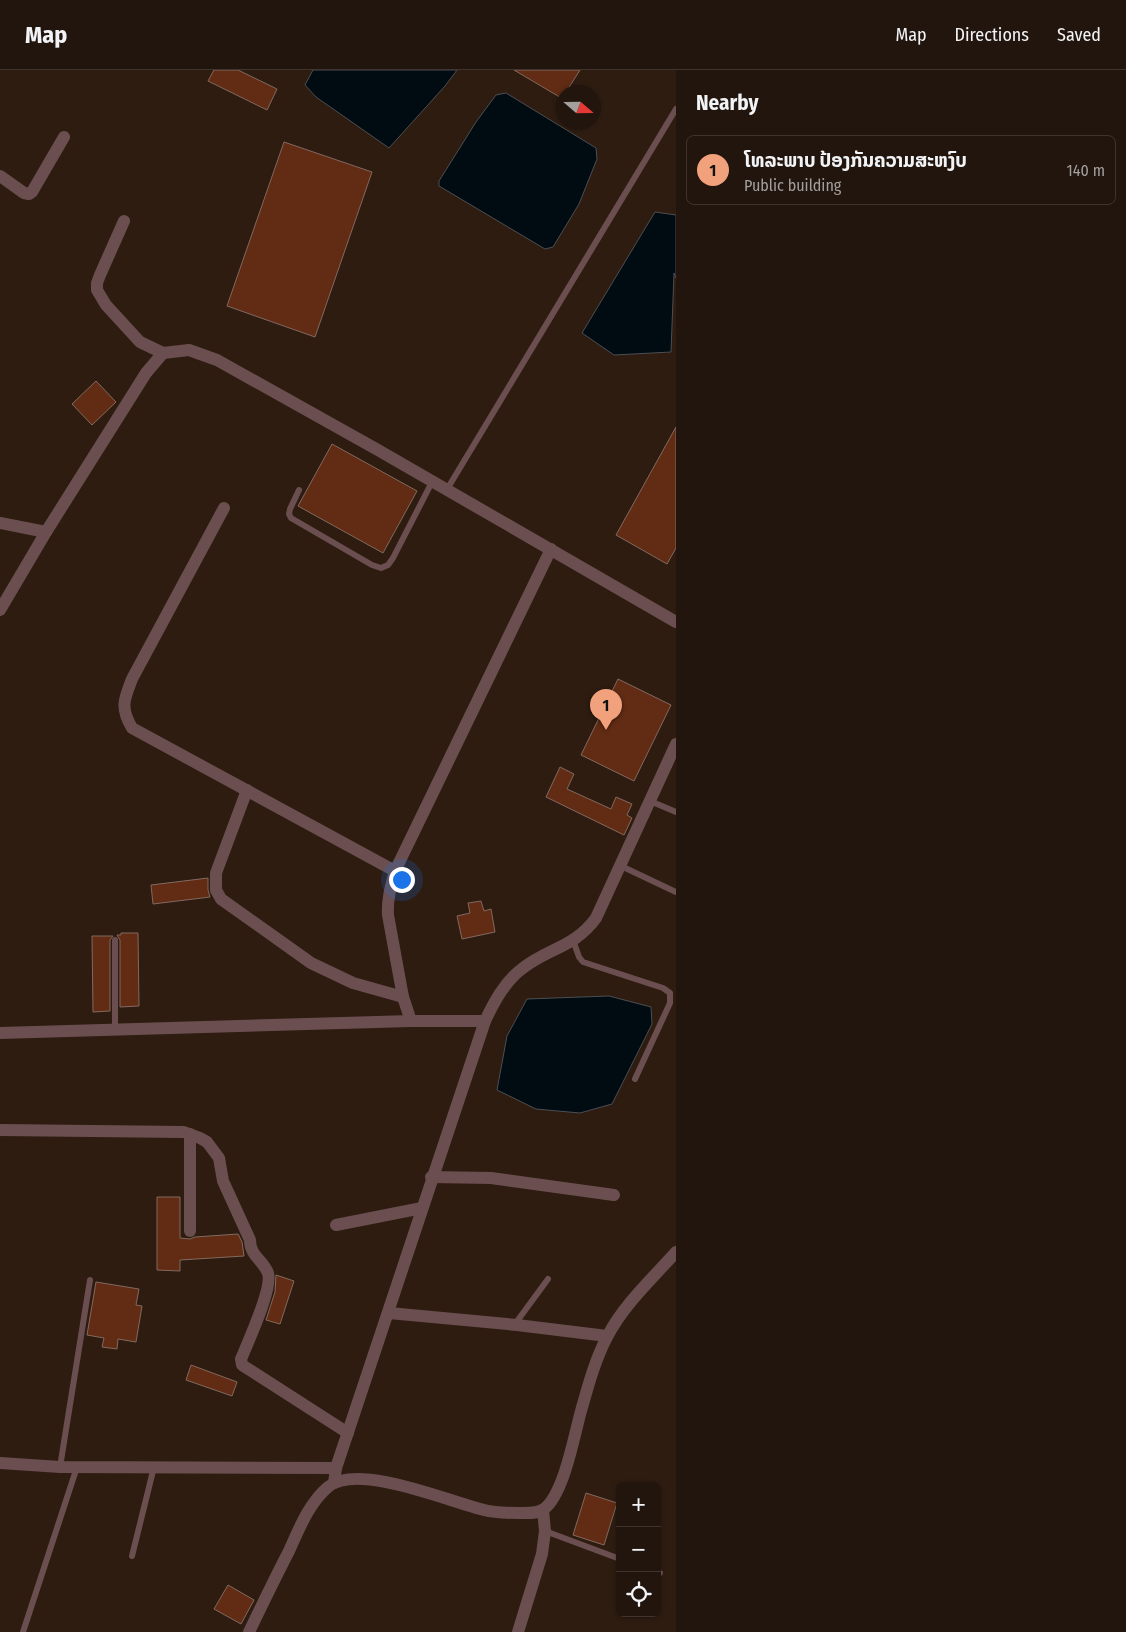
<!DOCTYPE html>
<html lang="en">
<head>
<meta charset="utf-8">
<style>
	:root { --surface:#22150d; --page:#2a1e16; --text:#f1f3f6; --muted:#a29f9d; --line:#3f342e; --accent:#f1a17c }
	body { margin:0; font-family:"Fira Sans Condensed","Noto Sans Lao",sans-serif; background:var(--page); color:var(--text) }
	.controls { position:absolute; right:15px; bottom:15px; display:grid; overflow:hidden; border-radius:8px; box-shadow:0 1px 4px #0004 }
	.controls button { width:45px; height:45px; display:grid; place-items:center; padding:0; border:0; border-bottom:1px solid var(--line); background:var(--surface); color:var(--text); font:25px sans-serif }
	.compass { position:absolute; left:556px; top:15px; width:45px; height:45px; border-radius:50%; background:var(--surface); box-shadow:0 1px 4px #0004; rotate:110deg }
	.you { position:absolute; left:401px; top:809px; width:18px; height:18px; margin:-12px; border:4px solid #fff; border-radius:50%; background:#1a73e8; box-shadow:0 0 0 8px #1a73e833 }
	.badge { display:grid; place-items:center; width:32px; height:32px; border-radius:50%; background:var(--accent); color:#111; font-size:16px; font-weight:700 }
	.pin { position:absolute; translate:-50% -41px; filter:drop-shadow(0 1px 2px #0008) }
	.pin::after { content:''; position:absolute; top:26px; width:18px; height:15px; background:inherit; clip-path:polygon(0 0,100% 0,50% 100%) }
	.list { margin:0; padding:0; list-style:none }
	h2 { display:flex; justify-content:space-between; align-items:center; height:65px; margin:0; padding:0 20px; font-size:21px }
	h2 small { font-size:16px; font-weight:400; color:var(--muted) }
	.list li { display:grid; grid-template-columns:32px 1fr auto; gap:15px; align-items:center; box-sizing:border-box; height:70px; margin:0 10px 10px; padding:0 10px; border:1px solid var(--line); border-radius:8px }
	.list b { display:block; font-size:19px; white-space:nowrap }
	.list p { margin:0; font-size:16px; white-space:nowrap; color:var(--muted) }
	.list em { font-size:16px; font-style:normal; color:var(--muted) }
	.icon { flex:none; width:28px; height:28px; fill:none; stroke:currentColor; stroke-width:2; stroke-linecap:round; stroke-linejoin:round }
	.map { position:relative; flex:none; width:676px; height:1562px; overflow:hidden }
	header { display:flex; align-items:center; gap:30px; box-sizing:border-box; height:70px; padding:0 25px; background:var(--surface); border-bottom:1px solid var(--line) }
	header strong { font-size:24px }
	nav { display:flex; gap:28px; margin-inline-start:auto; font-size:18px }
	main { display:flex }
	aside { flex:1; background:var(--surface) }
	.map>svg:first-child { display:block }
	.water { fill:#000b12; stroke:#4c4f52 }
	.building { fill:#622c14; stroke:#82695f }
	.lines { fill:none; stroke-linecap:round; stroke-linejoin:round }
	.service { stroke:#6b4f50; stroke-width:6 }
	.minor { stroke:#6b4f50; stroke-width:12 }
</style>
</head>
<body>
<header>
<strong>Map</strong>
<nav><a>Map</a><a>Directions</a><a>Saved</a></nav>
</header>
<main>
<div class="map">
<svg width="676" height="1562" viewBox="0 0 676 1562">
	<rect width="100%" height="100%" fill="#2e1c11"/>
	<!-- water -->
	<g class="water">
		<path d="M313,0h144l-12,16 -56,62 -73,-51 -11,-12z"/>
		<path d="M506,23l90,55 1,11 -18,45 -26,43 -8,2 -106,-63v-5l37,-59 20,-27z"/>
		<path d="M655,142l21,3v63l-2,-5 -3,79 -57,3 -32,-22z"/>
		<path d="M609,926l42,11 1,17 -40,80 -32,9 -44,-4 -39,-19 10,-54 20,-37z"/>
	</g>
	<!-- building -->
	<g class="building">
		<path d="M214,0h24l39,19 -10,21 -59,-29z"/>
		<path d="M514,0h66l-14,22h-2l-1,7z"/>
		<path d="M284,72l88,30 -57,165 -88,-31z"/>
		<path d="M96,311l20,21 -24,23 -20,-21z"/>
		<path d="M676,357v121l-9,16 -51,-29z"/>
		<path d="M332,374l85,47 -34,62 -85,-47z"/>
		<path d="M618,609l53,26 -37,76 -53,-26z"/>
		<path d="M560,697l14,7 -7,15 44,20 5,-12 16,7 -5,11 5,3 -8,17 -78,-38z"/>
		<path d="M208,808v12l2,7 -57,7 -2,-19z"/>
		<path d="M481,831l3,10 7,-2 4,23 -33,7 -5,-23 13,-3 -2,-10z"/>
		<path d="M121,863h17l1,73 -19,1v-67l-3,-5h4z"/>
		<path d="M92,866h21l-3,4v71l-17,1z"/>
		<path d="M157,1127h23v41l10,1 5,-2 43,-3 4,8 2,14 -64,4v11l-23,-1z"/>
		<path d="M276,1205l18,6 -14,43 -14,-4 9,-28z"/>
		<path d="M96,1212l43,7 -3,16 6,1 -6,36 -18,-3 -1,10 -15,-2 2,-9 -17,-3z"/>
		<path d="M191,1295l46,17 -5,14 -46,-16z"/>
		<path d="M586,1423l31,10 -13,42 -31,-10z"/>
		<path d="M228,1515l26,15 -13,24 -27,-15z"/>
	</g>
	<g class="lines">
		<!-- service -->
		<g class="service">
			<path d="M299,420l-9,19 -1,5 2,4 81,47 9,3 7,-3 5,-7 39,-76"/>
			<path d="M446,421l230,-382"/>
			<path d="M650,731l26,11"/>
			<path d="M621,796l55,26"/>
			<path d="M573,870l6,17 4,5 80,26 7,5v10l-35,76"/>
			<path d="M115,960v-90"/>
			<path d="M515,1254l33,-45"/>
			<path d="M60,1397l30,-187"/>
			<path d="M545,1461l75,28"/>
			<path d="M132,1486l22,-89"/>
			<path d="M657,1502l3,1"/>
			<path d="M23,1562l54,-165"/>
		</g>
		<!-- minor -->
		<g class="minor">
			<path d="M0,106l24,17 5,1 3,-2 32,-55"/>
			<path d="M124,151l-24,54 -3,8v7l9,15 34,37 23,11"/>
			<path d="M224,438l-92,171c-8,20 -12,29 0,49l263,143"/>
			<path d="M0,453l46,9"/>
			<path d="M0,540l46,-78 100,-159 17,-20 26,-3 28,10 161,90 298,172"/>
			<path d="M247,720l-31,83v17l5,9 90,64 42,20 50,14"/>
			<path d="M411,951l-8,-24 -15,-82c-1,-16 3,-29 7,-44l156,-322"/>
			<path d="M0,963l411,-12h74"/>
			<path d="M0,1060l184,2 16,6 7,4 12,16 4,23 27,59c0,16 13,20 18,33 5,15 -20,69 -27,86l1,6 106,68"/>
			<path d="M190,1064v97"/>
			<path d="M431,1107l60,1 123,17"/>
			<path d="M336,1155l86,-17"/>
			<path d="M389,1243l128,12 90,11"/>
			<path d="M0,1393l60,4 276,1"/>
			<path d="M334,1413l2,-15c51,-149 98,-298 149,-447 9,-19 20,-40 38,-53 26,-20 52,-21 73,-50l80,-174"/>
			<path d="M249,1562c13,-27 26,-54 40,-81 10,-22 20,-48 39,-64 30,-25 122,15 156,23 11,3 23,3 34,3 9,0 19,1 26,-4 20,-15 30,-73 37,-98 7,-25 14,-51 26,-74 17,-33 45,-58 69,-85"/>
			<path d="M518,1562l24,-78 3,-23 -2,-21"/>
		</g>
	</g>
</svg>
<div class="controls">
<button>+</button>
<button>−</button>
<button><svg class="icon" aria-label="locate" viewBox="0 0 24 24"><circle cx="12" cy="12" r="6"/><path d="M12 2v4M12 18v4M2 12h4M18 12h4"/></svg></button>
</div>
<svg class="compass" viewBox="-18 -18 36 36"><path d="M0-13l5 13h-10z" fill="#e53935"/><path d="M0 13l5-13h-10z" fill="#a29f9d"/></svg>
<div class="you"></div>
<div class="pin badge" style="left:606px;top:660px">1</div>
</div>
<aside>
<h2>Nearby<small></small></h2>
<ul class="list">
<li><span class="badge">1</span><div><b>ໂທລະພາບ ປ້ອງກັນຄວາມສະຫງົບ</b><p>Public building</p></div><em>140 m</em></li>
</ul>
</aside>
</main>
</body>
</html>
